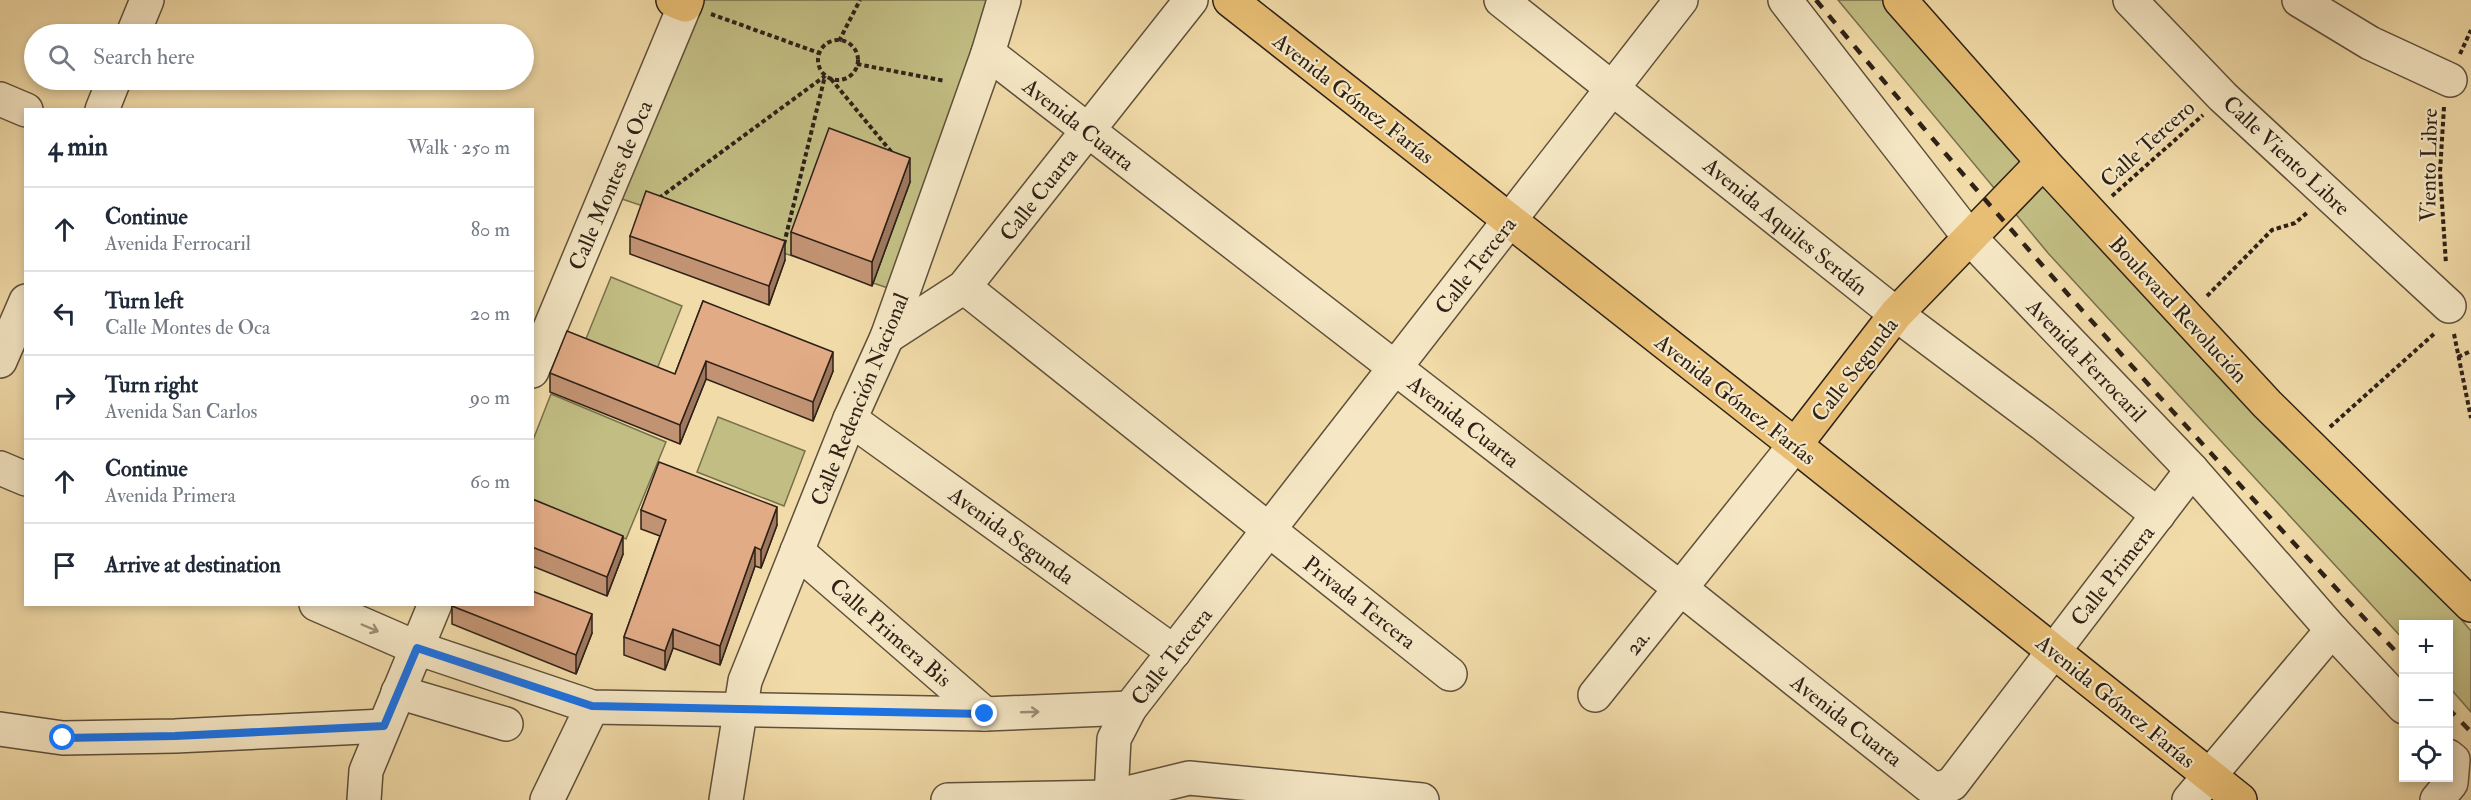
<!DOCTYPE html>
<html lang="en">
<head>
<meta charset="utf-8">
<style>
	:root { --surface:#fff; --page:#f6f6f7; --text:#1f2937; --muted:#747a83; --line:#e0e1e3 }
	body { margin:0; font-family:"IM FELL Double Pica",serif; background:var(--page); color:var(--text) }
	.controls { position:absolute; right:18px; bottom:18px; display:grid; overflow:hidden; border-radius:0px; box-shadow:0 3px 9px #0003 }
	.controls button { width:54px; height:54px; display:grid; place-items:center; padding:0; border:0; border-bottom:2px solid var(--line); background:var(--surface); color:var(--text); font:30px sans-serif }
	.stop { position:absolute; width:18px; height:18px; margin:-14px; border:4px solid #1a73e8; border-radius:50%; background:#fff }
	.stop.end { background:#1a73e8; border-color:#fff; box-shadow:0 2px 6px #0008 }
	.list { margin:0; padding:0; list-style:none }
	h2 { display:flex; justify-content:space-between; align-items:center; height:78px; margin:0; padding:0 24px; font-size:26px }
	h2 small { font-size:20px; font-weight:400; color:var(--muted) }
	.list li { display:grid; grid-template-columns:39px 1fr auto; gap:18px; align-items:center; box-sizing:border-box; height:84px; padding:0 24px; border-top:2px solid var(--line) }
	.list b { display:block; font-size:22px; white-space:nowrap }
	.list p { margin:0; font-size:20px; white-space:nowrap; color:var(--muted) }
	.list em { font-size:20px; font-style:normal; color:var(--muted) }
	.icon { flex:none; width:33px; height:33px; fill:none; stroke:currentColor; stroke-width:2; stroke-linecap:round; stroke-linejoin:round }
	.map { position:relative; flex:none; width:2471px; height:800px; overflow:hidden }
	.search { position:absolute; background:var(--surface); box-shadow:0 3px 9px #0003; left:24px; top:24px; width:510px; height:66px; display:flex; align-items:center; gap:15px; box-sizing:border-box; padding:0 21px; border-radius:33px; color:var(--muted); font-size:22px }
	.panel { position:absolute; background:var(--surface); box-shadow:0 3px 9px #0003; left:24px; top:108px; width:510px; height:498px; border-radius:0px }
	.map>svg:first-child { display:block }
	.green { fill:#c2be83; stroke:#78704d; stroke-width:1.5 }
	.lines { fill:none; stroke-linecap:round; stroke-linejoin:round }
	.minor-casing { stroke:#5f503b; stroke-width:36 }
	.major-casing { stroke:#2e2117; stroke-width:36 }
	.path { stroke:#2e2117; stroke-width:4; stroke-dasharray:4.5 3; stroke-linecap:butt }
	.minor { stroke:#f6e8c6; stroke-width:33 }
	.major { stroke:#e8be74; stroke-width:33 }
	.rail { stroke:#2e2117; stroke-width:4.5; stroke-dasharray:10 10; stroke-linecap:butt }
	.wall { fill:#c29373; stroke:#2e2117; stroke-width:1.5 }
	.shaded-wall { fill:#9e785e; stroke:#2e2117; stroke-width:1.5 }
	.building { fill:#e1ab86; stroke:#2e2117; stroke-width:1.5 }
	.oneway { stroke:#9c8e77 }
	.route { stroke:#1a73e8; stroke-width:8 }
	.labels { text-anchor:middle; stroke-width:4.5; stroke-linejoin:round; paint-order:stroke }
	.street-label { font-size:22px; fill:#2e2117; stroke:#f6e8c6 }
</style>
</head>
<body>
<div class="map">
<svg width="2471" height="800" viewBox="0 0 2471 800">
	<rect width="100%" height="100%" fill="#f1dba8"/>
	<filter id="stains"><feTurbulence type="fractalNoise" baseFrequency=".00333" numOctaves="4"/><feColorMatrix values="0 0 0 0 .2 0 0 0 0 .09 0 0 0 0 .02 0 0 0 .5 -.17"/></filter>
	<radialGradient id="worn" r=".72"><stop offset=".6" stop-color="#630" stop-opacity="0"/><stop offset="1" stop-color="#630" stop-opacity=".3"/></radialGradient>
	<!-- green -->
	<g class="green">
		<path d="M695,0h301l-99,291 -284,-95z"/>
		<path d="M1838,0h45l69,78 502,533 17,20v81l-22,-25 -1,-63h-44l-1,15 -355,-386z"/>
		<path d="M611,277l71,29 -29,73 -72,-28z"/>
		<path d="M551,394l115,48 -40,97 -93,-40v-59z"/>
		<path d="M718,417l87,34 -21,55 -87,-34z"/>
	</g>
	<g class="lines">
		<defs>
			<g id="minor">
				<path d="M1501,0l395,314 147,110 115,91"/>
				<path d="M1785,0l185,238 222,232 140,160 72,77"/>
				<path d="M2130,0l93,97 226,209"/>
				<path d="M2299,0l71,43 80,37"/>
				<path d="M133,34l14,-34"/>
				<path d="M988,53l692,535 249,198 10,3 13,-5 240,-314"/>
				<path d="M0,99l26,11"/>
				<path d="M102,110l12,-30"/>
				<path d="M964,287l486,387"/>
				<path d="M887,337l77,-50 227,-287"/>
				<path d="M0,361l26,-60"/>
				<path d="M532,371l153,-366"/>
				<path d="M850,419l324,233"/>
				<path d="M0,468l26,11"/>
				<path d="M797,551l188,163"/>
				<path d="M316,604l101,44 175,59 393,7 145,-6"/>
				<path d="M398,692l108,32"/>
				<path d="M1595,695l200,-250"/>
				<path d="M0,729l63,9 112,-2 209,-10"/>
				<path d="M1111,797l3,-58 16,-31 551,-708"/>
				<path d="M364,800l2,-29 69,-167"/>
				<path d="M547,800l45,-93"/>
				<path d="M726,800l19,-119 105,-262 37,-82 101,-284 16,-53"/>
				<path d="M948,800l163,-3 78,-19 233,22"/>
				<path d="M2189,800l143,-170"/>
				<path d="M2437,800l14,-17 2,-23 -5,-4"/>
			</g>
			<g id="major">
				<path d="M673,0l12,5 2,-5"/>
				<path d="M1230,0l565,445 445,355"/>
				<path d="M1900,0l143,162 224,242 204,201"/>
				<path d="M1795,445l101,-131 147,-152"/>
			</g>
		</defs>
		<!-- minor casing -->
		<use href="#minor" class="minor-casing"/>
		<!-- major casing -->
		<use href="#major" class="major-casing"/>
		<!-- path -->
		<g class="path">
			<path d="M711,14l108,39"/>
			<circle cx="838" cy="60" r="20"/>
			<path d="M839,41l21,-41"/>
			<path d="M2460,54l11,-24"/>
			<path d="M857,64l88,17"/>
			<path d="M831,79l62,75"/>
			<path d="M2444,107l-4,65 6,92"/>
			<path d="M2112,196l91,-81"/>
			<path d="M659,198l166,-122"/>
			<path d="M784,244l41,-168"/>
			<path d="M2207,296l65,-66 23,-7 13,-11"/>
			<path d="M2454,334l17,84"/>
			<path d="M2458,357l13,-6"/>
			<path d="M2330,427l106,-95"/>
		</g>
		<!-- minor -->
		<use href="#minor" class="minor"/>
		<!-- major -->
		<use href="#major" class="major"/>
		<!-- rail -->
		<g class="rail">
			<path d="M1816,0c188,227 385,447 588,660"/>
			<path d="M2448,708l23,24"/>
		</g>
	</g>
	<!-- wall -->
	<g class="wall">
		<path d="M910,182l-38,104 -81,-31v-23z"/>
		<path d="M630,236l155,24 -16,45 -139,-51z"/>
		<path d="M703,301l130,70 -20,50 -107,-42 -26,65 -130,-52v-19l125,1z"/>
		<path d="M532,499l91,55 -16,42 -75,-30z"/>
		<path d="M641,510l136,15 -16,43 -6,-2 -35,99 -47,-17 -8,22 -41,-15v-18l36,-101 -19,-7z"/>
		<path d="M452,606l140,27 -16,41 -124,-50z"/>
	</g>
	<!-- shaded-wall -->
	<g class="shaded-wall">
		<path d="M910,158v24l-38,104v-24z"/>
		<path d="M785,241v19l-16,45v-19z"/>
		<path d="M833,352v19l-20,50v-19z"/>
		<path d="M706,361v18l-26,65v-19z"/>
		<path d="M777,507v18l-16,43v-18z"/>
		<path d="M623,536v18l-16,42v-19z"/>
		<path d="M755,547v19l-35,99v-19z"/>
		<path d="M592,614v19l-16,41v-19z"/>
		<path d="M673,629v19l-8,22v-19z"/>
	</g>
	<!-- building -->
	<g class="building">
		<path d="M829,128l81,30 -38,104 -81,-30z"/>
		<path d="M646,191l139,50 -16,45 -139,-50z"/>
		<path d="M703,301l130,51 -20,50 -107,-41 -26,64 -130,-52 17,-42 108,43z"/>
		<path d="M659,462l118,45 -16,43 -6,-3 -35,99 -47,-17 -8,22 -41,-14 42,-117 -25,-10z"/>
		<path d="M532,499l91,37 -16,41 -75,-30z"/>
		<path d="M532,591l60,23 -16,41 -124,-49 1,-2h79z"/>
	</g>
	<!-- one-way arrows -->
	<defs><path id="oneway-shaft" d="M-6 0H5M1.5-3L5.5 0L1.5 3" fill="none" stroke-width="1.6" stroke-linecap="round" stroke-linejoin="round" transform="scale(1.5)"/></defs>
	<g class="oneway">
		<use href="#oneway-shaft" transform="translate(370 628) rotate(23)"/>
		<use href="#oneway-shaft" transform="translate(1030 712) rotate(-2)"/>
	</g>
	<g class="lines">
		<!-- route -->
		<path class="route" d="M63,738l112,-2 209,-10 33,-78 175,58 393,8"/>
	</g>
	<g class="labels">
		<!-- street labels -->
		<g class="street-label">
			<text transform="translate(1354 98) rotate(38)" y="8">Avenida Gómez Farías</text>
			<text transform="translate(1079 124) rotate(38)" y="8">Avenida Cuarta</text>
			<text transform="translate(2147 143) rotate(-42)" y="8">Calle Tercero</text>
			<text transform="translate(2287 155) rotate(43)" y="8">Calle Viento Libre</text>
			<text transform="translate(2428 165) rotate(-89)" y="8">Viento Libre</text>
			<text transform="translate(610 185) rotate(-67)" y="8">Calle Montes de Oca</text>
			<text transform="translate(1038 194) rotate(-52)" y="8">Calle Cuarta</text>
			<text transform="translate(1786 226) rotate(39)" y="8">Avenida Aquiles Serdán</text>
			<text transform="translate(1475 265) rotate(-52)" y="8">Calle Tercera</text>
			<text transform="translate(2179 309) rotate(47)" y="8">Boulevard Revolución</text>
			<text transform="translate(2087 360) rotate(46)" y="8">Avenida Ferrocaril</text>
			<text transform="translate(1854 369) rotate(-52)" y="8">Calle Segunda</text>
			<text transform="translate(859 399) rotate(-68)" y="8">Calle Redención Nacional</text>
			<text transform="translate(1736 399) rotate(38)" y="8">Avenida Gómez Farías</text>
			<text transform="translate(1464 421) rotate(38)" y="8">Avenida Cuarta</text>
			<text transform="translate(1012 535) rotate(36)" y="8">Avenida Segunda</text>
			<text transform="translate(2112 575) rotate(-52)" y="8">Calle Primera</text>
			<text transform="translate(1360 602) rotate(38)" y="8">Privada Tercera</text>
			<text transform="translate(891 632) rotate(41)" y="8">Calle Primera Bis</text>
			<text transform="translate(1637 642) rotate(-51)" y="8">2a.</text>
			<text transform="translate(1171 656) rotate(-52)" y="8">Calle Tercera</text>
			<text transform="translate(2116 701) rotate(39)" y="8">Avenida Gómez Farías</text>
			<text transform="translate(1847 720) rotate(38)" y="8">Avenida Cuarta</text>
		</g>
	</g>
	<rect width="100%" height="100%" filter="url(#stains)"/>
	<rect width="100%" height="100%" fill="url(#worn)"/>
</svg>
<div class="controls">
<button>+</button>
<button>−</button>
<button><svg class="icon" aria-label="locate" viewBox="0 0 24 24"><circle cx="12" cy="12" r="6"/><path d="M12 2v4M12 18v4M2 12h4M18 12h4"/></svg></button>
</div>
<div class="stop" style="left:63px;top:738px"></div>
<div class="stop end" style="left:985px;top:714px"></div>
<div class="search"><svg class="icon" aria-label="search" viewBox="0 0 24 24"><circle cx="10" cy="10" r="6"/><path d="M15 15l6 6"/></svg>Search here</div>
<section class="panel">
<h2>4 min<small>Walk · 250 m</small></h2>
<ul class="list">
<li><svg class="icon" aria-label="ahead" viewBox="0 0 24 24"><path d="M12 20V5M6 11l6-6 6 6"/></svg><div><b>Continue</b><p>Avenida Ferrocaril</p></div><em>80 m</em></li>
<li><svg class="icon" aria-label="left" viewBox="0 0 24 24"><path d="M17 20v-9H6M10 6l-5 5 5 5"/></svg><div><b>Turn left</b><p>Calle Montes de Oca</p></div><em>20 m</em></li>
<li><svg class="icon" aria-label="right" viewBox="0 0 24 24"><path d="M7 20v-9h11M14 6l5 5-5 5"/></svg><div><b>Turn right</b><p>Avenida San Carlos</p></div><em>90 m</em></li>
<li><svg class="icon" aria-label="ahead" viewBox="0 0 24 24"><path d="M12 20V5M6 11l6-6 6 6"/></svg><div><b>Continue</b><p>Avenida Primera</p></div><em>60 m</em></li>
<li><svg class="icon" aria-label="arrive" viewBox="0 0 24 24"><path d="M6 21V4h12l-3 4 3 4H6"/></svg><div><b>Arrive at destination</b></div></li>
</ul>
</section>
</div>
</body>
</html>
